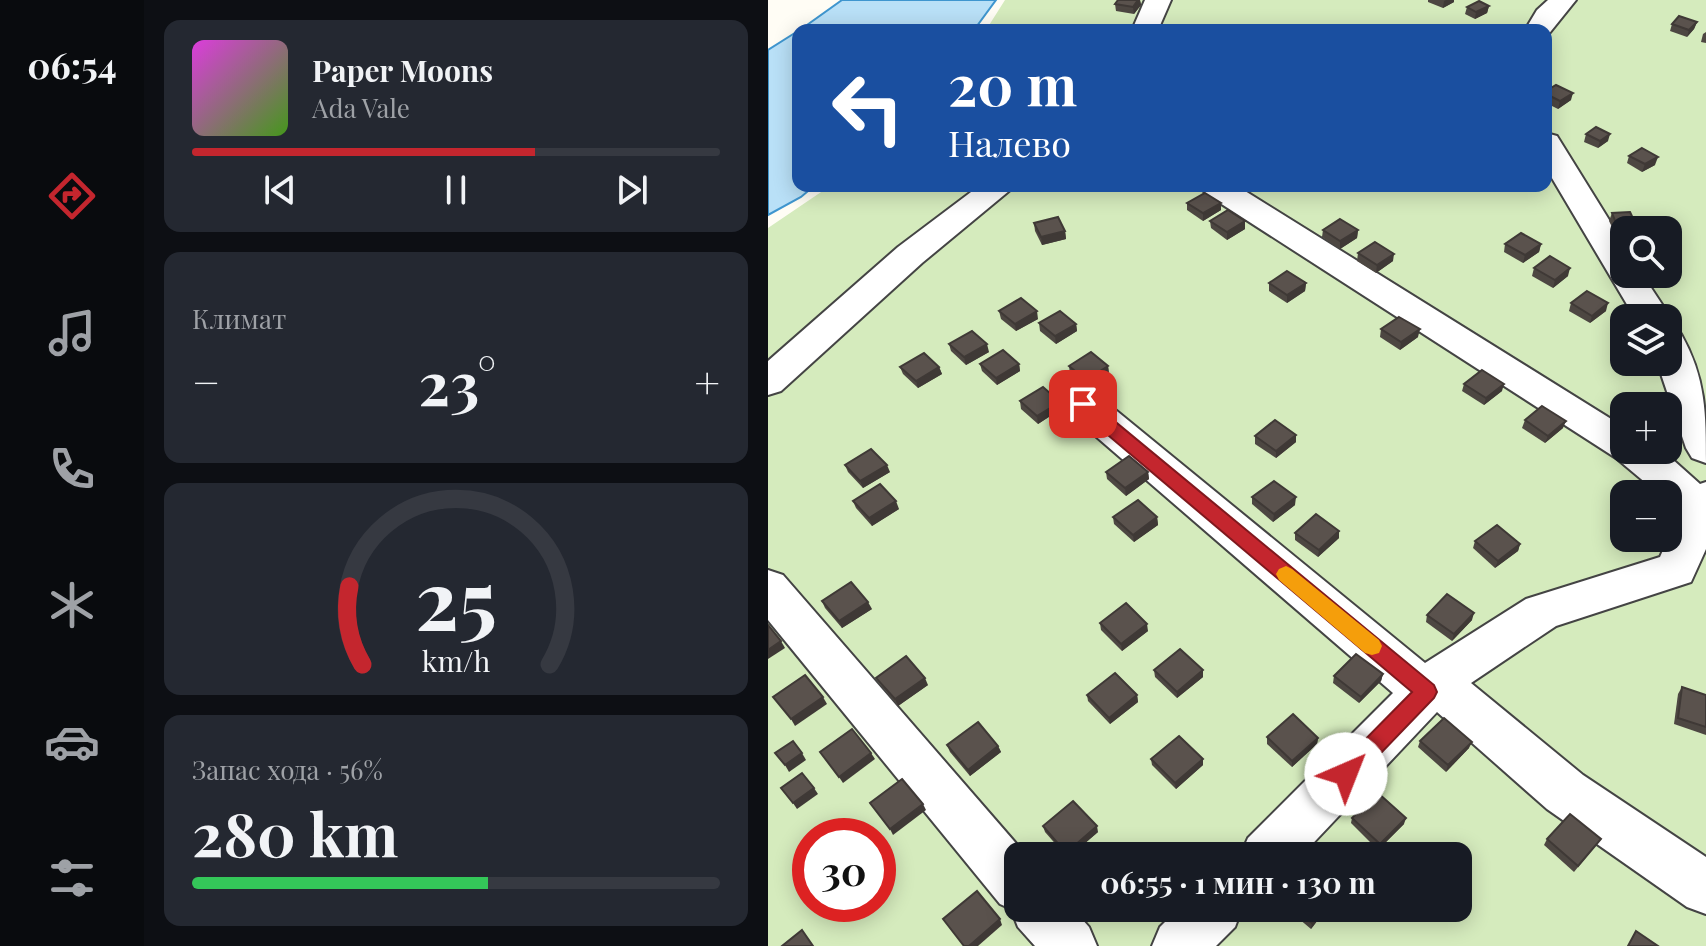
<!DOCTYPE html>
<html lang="ru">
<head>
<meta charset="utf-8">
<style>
	:root { --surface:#171b24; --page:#242831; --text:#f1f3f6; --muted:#9ea1a6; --line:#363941; --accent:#c4262e }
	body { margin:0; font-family:"Playfair Display",serif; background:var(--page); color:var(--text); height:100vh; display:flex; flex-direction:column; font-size:30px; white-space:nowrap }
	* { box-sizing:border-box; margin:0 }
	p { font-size:26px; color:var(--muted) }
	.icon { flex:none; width:44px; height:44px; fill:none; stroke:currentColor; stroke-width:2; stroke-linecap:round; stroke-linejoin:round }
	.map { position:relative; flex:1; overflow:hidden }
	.drawer { display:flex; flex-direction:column; gap:20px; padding:20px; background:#0d0f14; width:624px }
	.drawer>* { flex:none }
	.banner { position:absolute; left:24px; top:24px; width:760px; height:168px; border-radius:16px; box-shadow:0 4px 20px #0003; background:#1a4fa0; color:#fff; overflow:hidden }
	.controls { position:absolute; left:842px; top:216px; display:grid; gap:16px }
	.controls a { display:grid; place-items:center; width:72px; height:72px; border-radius:16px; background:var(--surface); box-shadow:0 4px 20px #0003; font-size:40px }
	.speed { position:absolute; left:24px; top:818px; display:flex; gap:16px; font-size:40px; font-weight:700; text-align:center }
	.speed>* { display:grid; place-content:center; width:104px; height:104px; border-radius:50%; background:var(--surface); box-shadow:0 4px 20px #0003; line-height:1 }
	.speed .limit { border:12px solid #d22; background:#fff; color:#111 }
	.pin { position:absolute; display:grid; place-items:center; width:68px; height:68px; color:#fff; margin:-34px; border-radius:16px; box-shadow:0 4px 12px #0006 }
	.me { position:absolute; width:88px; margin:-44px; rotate:44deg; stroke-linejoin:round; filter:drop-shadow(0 0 6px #0008) }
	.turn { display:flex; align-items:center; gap:28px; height:168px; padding:0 24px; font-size:36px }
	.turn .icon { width:104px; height:104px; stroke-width:2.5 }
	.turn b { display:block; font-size:56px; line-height:68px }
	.big { font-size:60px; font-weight:700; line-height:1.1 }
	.drawer .card { flex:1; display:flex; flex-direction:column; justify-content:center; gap:12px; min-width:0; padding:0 28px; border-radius:16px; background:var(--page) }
	.drawer .dial { align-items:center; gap:0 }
	.dial svg { height:208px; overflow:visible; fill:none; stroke:var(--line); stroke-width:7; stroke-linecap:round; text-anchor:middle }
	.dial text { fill:var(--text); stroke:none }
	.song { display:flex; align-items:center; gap:24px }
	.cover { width:96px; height:96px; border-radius:12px; background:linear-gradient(135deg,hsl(300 70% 55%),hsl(100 70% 35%)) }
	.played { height:8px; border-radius:4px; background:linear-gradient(90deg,var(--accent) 65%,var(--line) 65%) }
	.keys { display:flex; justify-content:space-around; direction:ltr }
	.heat { display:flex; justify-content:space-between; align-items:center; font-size:44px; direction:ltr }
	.charge { height:12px; border-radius:6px; background:linear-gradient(90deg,#34c759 56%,var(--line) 0) }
	.trip { position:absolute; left:236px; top:842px; width:468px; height:80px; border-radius:16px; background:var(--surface); box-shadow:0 4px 20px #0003; font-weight:700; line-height:80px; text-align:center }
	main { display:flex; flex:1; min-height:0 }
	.tabs { display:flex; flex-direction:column; width:144px; justify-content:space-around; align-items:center; background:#090b0e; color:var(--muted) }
	.tabs .icon { width:56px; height:56px }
	.tabs .on { color:var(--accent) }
	.tabs b { font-size:36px; color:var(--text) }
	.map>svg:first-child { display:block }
	.green { fill:#d5ebbd; fill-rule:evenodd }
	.water { fill:#b9e0f7; stroke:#3f96cf; stroke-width:2 }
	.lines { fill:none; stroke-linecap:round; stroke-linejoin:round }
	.minor-casing { stroke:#444; stroke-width:4 }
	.minor { fill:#fff; fill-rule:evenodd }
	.wall { fill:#4d4742 }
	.shaded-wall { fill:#3f3936 }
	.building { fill:#5a524d; stroke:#3f3936; stroke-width:2 }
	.route { fill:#c4262e; stroke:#7f191e; stroke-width:2 }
	.slow { fill:#f59e0b }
</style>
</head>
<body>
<main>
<nav class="tabs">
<b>06:54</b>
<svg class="icon on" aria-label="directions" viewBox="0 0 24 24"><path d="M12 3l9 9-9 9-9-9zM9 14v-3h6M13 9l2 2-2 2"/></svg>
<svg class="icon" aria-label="music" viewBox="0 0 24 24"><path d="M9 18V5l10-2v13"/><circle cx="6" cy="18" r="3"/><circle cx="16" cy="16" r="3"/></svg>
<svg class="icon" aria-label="phone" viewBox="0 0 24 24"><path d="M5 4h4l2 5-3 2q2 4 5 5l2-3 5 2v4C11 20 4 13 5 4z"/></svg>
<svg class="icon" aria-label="climate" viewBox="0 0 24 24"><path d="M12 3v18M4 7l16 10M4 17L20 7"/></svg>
<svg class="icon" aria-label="car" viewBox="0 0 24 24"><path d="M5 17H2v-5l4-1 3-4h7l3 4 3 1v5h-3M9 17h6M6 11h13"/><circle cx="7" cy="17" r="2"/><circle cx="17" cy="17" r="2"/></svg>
<svg class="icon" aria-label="filters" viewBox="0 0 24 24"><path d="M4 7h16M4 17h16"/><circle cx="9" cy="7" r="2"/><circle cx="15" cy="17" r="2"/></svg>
</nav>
<section class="drawer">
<div class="card">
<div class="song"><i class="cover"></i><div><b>Paper Moons</b><p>Ada Vale</p></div></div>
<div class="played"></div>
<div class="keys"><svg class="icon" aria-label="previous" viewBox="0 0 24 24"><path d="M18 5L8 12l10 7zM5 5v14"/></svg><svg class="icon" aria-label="pause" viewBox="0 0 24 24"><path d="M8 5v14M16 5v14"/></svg><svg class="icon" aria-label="next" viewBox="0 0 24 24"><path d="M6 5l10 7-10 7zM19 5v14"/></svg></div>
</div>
<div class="card"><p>Климат</p>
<div class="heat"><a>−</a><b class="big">23°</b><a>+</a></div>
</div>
<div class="card dial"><svg viewBox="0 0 100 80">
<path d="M14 69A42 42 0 1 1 86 69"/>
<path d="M14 69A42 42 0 0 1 9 39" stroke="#c4262e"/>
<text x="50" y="56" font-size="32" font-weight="700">25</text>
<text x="50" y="72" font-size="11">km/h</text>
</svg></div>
<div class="card"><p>Запас хода · 56%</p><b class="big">280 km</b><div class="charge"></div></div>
</section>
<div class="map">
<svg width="938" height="946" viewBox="0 0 938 946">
	<rect width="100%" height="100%" fill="#fffdf5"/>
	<path class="green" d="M237,0H938V946H0V228L62,186H778V30H218ZM856,230H900V274H856ZM856,318H900V362H856ZM856,406H900V450H856ZM856,494H900V538H856ZM42,836H110V904H42ZM250,856H690V908H250Z"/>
	<g class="water">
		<polygon points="74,0 228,0 206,30 32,30"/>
		<polygon points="30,31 30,186 46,186 33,197 0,215 0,50"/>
	</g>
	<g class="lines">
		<defs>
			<g id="minor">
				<polygon points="377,0 403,0 390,30 364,30"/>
				<polygon points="780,0 808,0 779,36 778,30 757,30 769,10"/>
				<polygon points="778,133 789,136 856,244 856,274 874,274 903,318 900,322 900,318 867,318 778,168"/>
				<polygon points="211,186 247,186 154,263 13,391 0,395 0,361 130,247"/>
				<polygon points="469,186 856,427 856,450 894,450 932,484 938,482 938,549 923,582 788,626 703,683 815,775 938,857 938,914 919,907 779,809 669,712 533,856 472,856 480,838 625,693 302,414 296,404 302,394 315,390 328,394 657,663 758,599 892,557 911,514 900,503 900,494 891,494 848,458 438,194 433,187"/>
				<path d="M900,331L913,334C938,378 938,414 938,463L924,458L918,448L889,362H900Z"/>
				<polygon points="0,570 15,575 259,856 250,856 250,908 304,908 321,927 329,946 267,946 250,927 243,909 232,904 0,620"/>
				<polygon points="411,908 474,908 467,927 448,946 384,946 392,927"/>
			</g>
		</defs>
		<use href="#minor" class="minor-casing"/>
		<use href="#minor" class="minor"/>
	</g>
	<g class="wall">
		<polygon points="350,0 372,0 373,5 366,14 348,11 347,4"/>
		<polygon points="660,0 686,0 686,2 675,8 660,2"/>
		<polygon points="721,6 719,13 707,19 697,14 699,7"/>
		<polygon points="929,22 926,29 919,37 902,31 904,24"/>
		<polygon points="938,32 938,43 933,42 935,34"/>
		<polygon points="778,91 803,100 790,109 778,103"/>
		<polygon points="818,134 840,141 830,148 816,142"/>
		<polygon points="861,156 887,165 874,172 859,163"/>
		<polygon points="419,203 453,203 453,210 435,221 419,210"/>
		<polygon points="844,213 869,227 868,230 856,230 856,235 848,235 841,221"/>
		<polygon points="442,221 477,229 459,240 443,228"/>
		<polygon points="266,223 297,231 298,239 274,245 267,231"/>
		<polygon points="555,230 590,230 589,238 572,249 554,237"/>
		<polygon points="737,244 773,244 771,252 755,263 736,252"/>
		<polygon points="590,253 625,261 608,273 589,261"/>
		<polygon points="766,268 800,276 785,288 764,276"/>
		<polygon points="501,283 538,283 537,291 519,303 501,291"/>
		<polygon points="803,303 838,311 822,323 801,311"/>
		<polygon points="231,311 270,319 248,331 233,319"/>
		<polygon points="271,323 308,324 309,331 288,344 272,331"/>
		<polygon points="613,329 650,337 632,350 612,337"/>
		<polygon points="181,344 221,352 198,365 183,351"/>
		<polygon points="212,364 251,364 252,371 229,385 214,371"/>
		<polygon points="301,366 340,366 341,374 319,388 302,374"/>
		<polygon points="132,367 171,367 174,374 150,388 135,374"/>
		<polygon points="696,384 734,391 716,405 694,391"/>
		<polygon points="252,401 292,402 293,409 270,424 253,409"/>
		<polygon points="757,420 795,428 777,443 754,428"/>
		<polygon points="528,435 528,442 508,458 487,444 487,436"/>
		<polygon points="77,465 122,472 95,488 80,472"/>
		<polygon points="338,472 380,472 381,479 358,496 339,479"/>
		<polygon points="484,497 527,505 505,522 484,504"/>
		<polygon points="85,501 131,509 104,526 88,508"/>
		<polygon points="345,517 389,517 390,525 366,542 346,524"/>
		<polygon points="527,533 571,538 550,557 527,540"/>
		<polygon points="707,541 752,544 750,551 727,568 705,548"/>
		<polygon points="54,601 104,609 74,628 57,608"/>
		<polygon points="659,615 704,620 684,641 658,622"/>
		<polygon points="332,623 380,631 354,651 333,630"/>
		<polygon points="386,670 435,670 435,677 409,698 387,677"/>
		<polygon points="615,674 613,681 591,703 565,683 566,676"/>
		<polygon points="108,678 160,685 130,706 112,684"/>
		<polygon points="914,687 938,695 938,735 906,724 910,694"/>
		<polygon points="319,695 369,695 370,702 342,724 320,701"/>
		<polygon points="499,737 550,738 549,744 524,767 499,744"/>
		<polygon points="652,741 701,748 678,772 650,747"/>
		<polygon points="179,745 230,746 233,752 202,776 182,752"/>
		<polygon points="383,759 435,765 408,789 384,765"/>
		<polygon points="584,818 636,824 610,850 583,823"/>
		<polygon points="275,826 330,832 302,856 298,856 277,832"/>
		<polygon points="779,839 833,839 806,872 776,845"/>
		<polygon points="518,908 559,908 543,929"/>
	</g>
	<g class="shaded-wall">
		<polygon points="370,0 372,0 373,5 366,14 365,7"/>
		<polygon points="678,0 686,0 686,2 675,8 676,1"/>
		<polygon points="721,6 719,13 707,19 708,12"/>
		<polygon points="929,22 926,29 919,37 921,30"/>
		<polygon points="805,93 803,100 790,109 792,101"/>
		<polygon points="842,134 840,141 830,148 832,141"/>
		<polygon points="890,157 887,165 874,172 877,164"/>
		<polygon points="453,203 453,210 435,221 435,213"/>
		<polygon points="477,221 477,229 459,240 459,232"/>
		<polygon points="590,230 589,238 572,249 572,241"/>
		<polygon points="297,231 298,239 274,245 273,237"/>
		<polygon points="773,244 771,252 755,263 757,255"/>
		<polygon points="626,254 625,261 608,273 609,265"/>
		<polygon points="802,268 800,276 785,288 787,280"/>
		<polygon points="538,283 537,291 519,303 519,295"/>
		<polygon points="840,303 838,311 822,323 824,316"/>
		<polygon points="269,311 270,319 248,331 247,324"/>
		<polygon points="308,324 309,331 288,344 287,336"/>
		<polygon points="652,329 650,337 632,350 633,342"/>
		<polygon points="219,344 221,352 198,365 196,357"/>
		<polygon points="251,364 252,371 229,385 228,378"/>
		<polygon points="340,366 341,374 319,388 318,380"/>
		<polygon points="171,367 174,374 150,388 148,381"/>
		<polygon points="736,384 734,391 716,405 718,398"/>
		<polygon points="292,402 293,409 270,424 269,416"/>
		<polygon points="798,421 795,428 777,443 780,436"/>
		<polygon points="528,435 528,442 508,458 508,451"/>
		<polygon points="119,465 122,472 95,488 92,481"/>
		<polygon points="380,472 381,479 358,496 357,488"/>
		<polygon points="528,497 527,505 505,522 506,514"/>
		<polygon points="128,501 131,509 104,526 101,518"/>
		<polygon points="389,517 390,525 366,542 365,535"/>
		<polygon points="571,531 571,538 550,557 551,550"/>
		<polygon points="752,544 750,551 727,568 730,561"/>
		<polygon points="100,602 104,609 74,628 71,621"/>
		<polygon points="706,613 704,620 684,641 686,634"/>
		<polygon points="379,624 380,631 354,651 353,644"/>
		<polygon points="13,641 17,648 0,659 0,650"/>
		<polygon points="435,670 435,677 409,698 409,692"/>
		<polygon points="615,674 613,681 591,703 593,697"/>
		<polygon points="157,678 160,685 130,706 127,699"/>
		<polygon points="369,695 370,702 342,724 341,718"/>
		<polygon points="55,697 59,704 27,726 23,719"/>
		<polygon points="550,738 549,744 524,767 524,761"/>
		<polygon points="704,742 701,748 678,772 680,765"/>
		<polygon points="230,746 233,752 202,776 200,770"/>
		<polygon points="34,753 38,760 21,772 17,765"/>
		<polygon points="103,753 107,759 75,783 71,777"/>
		<polygon points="435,759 435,765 408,789 407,783"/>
		<polygon points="46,788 50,794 29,809 25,803"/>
		<polygon points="155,804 158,810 125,835 122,829"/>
		<polygon points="638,818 636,824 610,850 612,844"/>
		<polygon points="329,826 330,832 302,856 299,856 298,853"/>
		<polygon points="556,908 559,908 543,929 544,923"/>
		<polygon points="232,919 234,925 210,946 201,946"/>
	</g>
	<g class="building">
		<polygon points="350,0 370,0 365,7 347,4"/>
		<polygon points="711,1 721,6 708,12 699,7"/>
		<polygon points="911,16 929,22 921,30 904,24"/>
		<polygon points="788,85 805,93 792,101 778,94 778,91"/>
		<polygon points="828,127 842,134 832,141 818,134"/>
		<polygon points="874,148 890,157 877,164 861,156"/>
		<polygon points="437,193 453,203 435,213 419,203"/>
		<polygon points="460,210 477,221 459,232 442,221"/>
		<polygon points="862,212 869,227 850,228 844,213"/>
		<polygon points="290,217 297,231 273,237 266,223"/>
		<polygon points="572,219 590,230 572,241 555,230"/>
		<polygon points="753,233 773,244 757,255 737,244"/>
		<polygon points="607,242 626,254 609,265 590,253"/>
		<polygon points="782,256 802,268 787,280 766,268"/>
		<polygon points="519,271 538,283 519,295 501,283"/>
		<polygon points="819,291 840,303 824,316 803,303"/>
		<polygon points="253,298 269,311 247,324 231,311"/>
		<polygon points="292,311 308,324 287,336 271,323"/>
		<polygon points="631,317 652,329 633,342 613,329"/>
		<polygon points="204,331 219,344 196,357 181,344"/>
		<polygon points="235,350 251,364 228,378 212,364"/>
		<polygon points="323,352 340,366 318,380 301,366"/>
		<polygon points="156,353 171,367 148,381 132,367"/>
		<polygon points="714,370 736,384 718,398 696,384"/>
		<polygon points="275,387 292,402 269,416 252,401"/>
		<polygon points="774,406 798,421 780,436 757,420"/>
		<polygon points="507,420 528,435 508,451 487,436"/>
		<polygon points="103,449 119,465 92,481 77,465"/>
		<polygon points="361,456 380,472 357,488 338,472"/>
		<polygon points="506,481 528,497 506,514 484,497"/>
		<polygon points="112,484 128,501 101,518 85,501"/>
		<polygon points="370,500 389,517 365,535 345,517"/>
		<polygon points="548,514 571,531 551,550 527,533"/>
		<polygon points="729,525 752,544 730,561 707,541"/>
		<polygon points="83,582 100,602 71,621 54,601"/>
		<polygon points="679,594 706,613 686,634 659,615"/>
		<polygon points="358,603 379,624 353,644 332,623"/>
		<polygon points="0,625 13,641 0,650"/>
		<polygon points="412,649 435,670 409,692 386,670"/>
		<polygon points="588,654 615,674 593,697 566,676"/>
		<polygon points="138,656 157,678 127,699 108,678"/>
		<polygon points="347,673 369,695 341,718 319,695"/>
		<polygon points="37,675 55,697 23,719 5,697"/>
		<polygon points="914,687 938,695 938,727 910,718"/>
		<polygon points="525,714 550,738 524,761 499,737"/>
		<polygon points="676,718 704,742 680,765 652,741"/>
		<polygon points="210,722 230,746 200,770 179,745"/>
		<polygon points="84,729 103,753 71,777 52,752"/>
		<polygon points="411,736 435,759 407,783 383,759"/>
		<polygon points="25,741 34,753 17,765 7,753"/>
		<polygon points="34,773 46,788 25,803 13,788"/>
		<polygon points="134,779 155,804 122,829 102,803"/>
		<polygon points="610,793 638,818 612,844 584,818"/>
		<polygon points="305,801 329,826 298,853 275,826"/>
		<polygon points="802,814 833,839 810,866 779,839"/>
		<polygon points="209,891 232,919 201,946 196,946 175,919"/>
		<polygon points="525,908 556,908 544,923"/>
		<polygon points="34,930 45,946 14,946"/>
		<polygon points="868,931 890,946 860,946"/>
	</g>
	<polygon class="route" points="315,398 321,400 666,685 669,692 666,698 586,781 578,784 571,781 567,774 571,766 644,692 309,409 307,404"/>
	<polygon class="slow" points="518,566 524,569 611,640 614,646 611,653 604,655 597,653 511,580 508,574 511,569"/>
</svg>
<div class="controls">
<a><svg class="icon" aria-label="search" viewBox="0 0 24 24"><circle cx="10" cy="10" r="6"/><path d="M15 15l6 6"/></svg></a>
<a><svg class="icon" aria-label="layers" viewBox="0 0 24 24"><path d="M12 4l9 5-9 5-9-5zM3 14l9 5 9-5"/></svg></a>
<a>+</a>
<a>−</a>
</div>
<div class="speed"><div class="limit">30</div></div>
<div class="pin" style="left:315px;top:404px;background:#d93025"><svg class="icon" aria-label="arrive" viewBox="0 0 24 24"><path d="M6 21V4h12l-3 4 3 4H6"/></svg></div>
<svg class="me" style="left:578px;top:774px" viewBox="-20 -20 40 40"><circle r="19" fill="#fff"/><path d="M0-13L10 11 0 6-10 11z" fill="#c4262e"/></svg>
<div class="trip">06:55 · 1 мин · 130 m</div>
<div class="banner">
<div class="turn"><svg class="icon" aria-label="left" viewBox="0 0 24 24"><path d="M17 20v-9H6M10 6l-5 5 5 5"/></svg><div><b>20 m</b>Налево</div></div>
</div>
</div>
</main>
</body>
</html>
